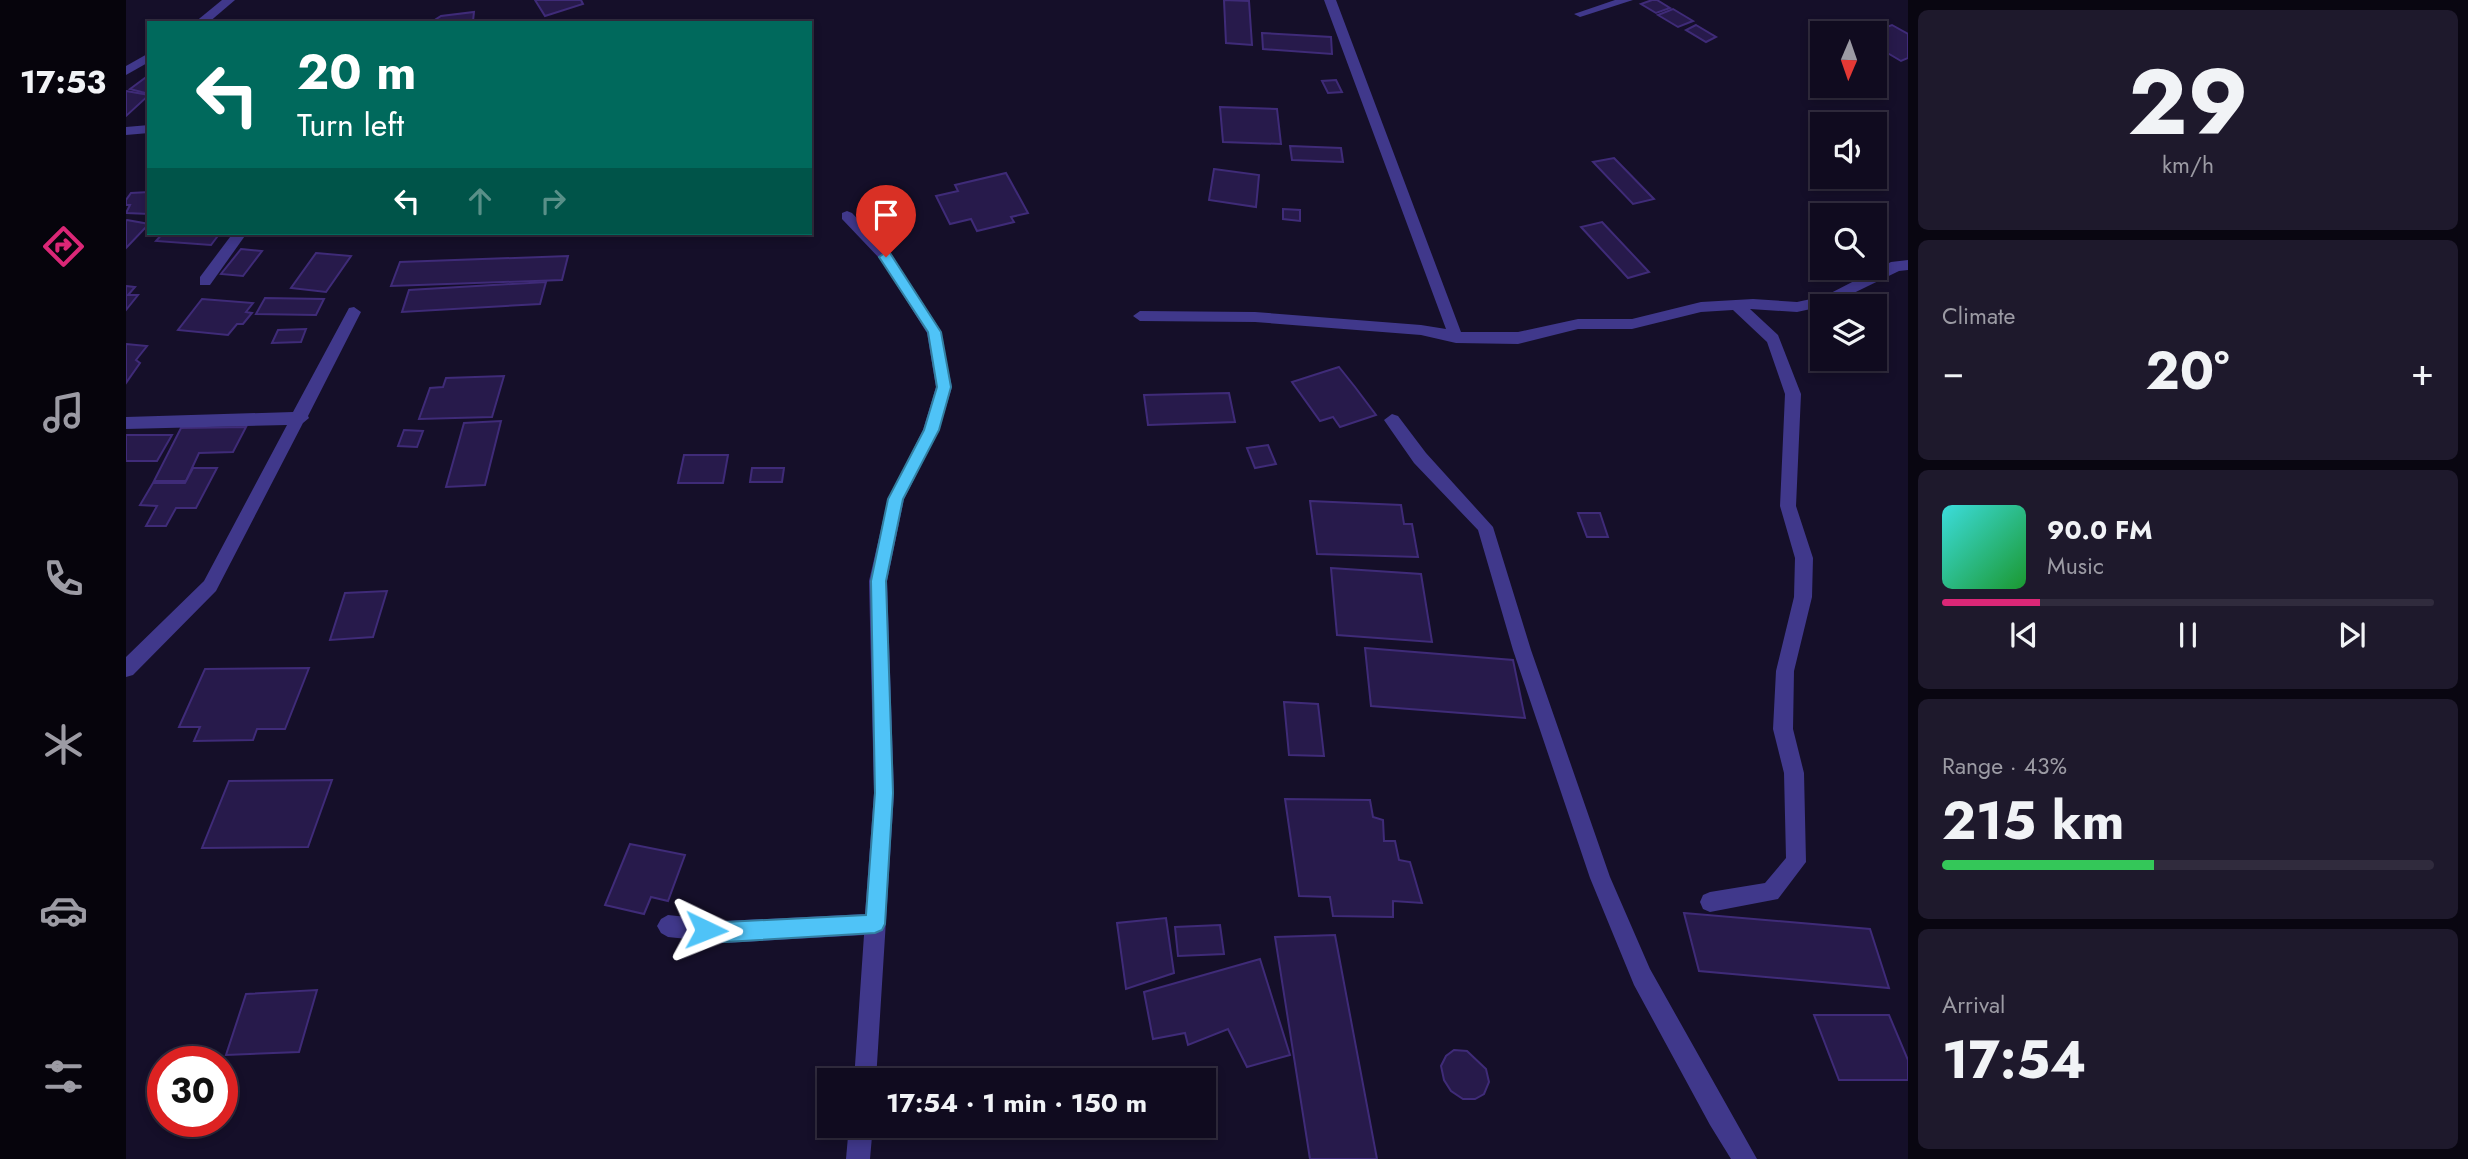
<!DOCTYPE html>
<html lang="en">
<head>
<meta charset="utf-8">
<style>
	:root { --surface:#100b1f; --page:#1e192c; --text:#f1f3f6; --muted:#9c9ba4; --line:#302b3d; --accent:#db2777 }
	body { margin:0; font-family:Jost,sans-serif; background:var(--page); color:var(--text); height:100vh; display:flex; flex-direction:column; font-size:26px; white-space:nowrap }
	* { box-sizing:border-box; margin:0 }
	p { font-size:23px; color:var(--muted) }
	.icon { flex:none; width:38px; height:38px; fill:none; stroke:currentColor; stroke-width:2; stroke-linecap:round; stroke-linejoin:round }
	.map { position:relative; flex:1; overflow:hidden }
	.drawer { display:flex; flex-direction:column; gap:10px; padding:10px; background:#090611; width:560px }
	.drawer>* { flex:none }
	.banner { position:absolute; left:21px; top:21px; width:665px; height:214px; border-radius:0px; box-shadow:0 4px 10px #0003,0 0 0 2px var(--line); background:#00695c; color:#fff; overflow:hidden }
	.needle { width:46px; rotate:182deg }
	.buttons { position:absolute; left:1684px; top:21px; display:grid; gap:14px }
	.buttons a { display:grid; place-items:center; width:77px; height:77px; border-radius:0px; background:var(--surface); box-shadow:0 4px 10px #0003,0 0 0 2px var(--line); font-size:35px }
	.speed { position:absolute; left:21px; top:1046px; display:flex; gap:14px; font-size:35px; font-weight:700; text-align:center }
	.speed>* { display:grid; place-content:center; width:91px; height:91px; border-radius:50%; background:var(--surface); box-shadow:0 4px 10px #0003,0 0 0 2px var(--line); line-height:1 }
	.speed .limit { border:10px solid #d22; background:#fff; color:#111 }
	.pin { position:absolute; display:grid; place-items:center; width:60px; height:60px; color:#fff; margin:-72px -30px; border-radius:50% 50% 50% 0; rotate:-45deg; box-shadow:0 0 7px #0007 }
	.pin .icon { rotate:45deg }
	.me { position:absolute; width:77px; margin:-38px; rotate:92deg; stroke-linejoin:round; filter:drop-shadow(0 0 5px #0008) }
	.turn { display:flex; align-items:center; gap:24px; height:147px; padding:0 35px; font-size:32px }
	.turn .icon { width:91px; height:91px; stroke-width:2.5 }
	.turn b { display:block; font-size:49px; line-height:60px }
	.lanes { display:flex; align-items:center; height:66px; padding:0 35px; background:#0003; justify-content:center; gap:35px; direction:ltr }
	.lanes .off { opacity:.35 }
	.big { font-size:52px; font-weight:700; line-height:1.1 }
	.drawer .tile { flex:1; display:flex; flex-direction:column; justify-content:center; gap:10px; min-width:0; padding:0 24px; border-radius:10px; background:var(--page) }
	.drawer .dial { align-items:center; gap:0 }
	.dial b { font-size:91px; line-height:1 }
	.song { display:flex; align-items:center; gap:21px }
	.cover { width:84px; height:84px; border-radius:10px; background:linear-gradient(135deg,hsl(180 70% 55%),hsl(130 70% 35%)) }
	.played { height:7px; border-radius:4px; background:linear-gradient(90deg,var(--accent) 20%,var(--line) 20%) }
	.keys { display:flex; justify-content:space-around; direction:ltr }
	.heat { display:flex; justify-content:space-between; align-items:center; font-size:38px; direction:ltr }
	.charge { height:10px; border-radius:5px; background:linear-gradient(90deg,#34c759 43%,var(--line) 0) }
	.trip { position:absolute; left:691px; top:1068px; width:399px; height:70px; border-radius:0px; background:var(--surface); box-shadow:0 4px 10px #0003,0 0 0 2px var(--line); font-weight:700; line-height:70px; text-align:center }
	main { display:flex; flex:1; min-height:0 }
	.dock { display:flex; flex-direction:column; width:126px; justify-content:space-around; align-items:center; background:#06040c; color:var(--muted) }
	.dock .icon { width:49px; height:49px }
	.dock .selected { color:var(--accent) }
	.dock b { font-size:32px; color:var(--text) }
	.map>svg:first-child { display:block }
	.building { fill:#271a4b; stroke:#3f2b78; stroke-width:2 }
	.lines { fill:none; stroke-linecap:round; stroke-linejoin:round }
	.street { fill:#40388b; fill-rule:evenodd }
	.route { fill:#4fc3f7; stroke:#337fa1; stroke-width:2 }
</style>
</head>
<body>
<main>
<nav class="dock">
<b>17:53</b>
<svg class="icon selected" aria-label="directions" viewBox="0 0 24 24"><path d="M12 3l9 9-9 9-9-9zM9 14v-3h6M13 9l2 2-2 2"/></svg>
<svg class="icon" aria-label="music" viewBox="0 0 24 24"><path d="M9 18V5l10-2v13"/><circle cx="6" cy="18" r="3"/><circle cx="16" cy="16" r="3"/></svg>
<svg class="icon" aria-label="phone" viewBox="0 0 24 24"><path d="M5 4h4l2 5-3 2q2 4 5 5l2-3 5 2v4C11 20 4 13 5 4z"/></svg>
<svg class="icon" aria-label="climate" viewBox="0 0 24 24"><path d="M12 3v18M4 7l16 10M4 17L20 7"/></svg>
<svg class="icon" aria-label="car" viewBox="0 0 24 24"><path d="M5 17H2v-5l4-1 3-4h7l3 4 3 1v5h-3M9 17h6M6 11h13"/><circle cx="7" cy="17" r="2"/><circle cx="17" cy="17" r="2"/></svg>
<svg class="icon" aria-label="filters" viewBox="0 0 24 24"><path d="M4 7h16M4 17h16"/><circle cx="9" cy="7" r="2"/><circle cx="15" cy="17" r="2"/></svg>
</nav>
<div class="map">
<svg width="1782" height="1159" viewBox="0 0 1782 1159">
	<rect width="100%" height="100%" fill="#150f29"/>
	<g class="building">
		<polygon points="409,0 455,0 457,4 419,16"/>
		<polygon points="1098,0 1123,1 1126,45 1100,43"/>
		<polygon points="1526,0 1531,0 1544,8 1530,13 1515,4"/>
		<polygon points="1547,9 1567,21 1552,27 1532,15"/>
		<polygon points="348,12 347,21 304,23 315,16"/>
		<polygon points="1570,25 1590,37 1580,42 1560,30"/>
		<polygon points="1766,25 1782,34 1782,58 1775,61 1748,45 1748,33 1745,33"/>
		<polygon points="1136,33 1205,37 1206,54 1137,49"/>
		<polygon points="23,75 23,94 4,89"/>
		<polygon points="1210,80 1216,92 1202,93 1196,81"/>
		<polygon points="0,91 23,95 0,116"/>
		<polygon points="1094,107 1151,109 1155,144 1097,142"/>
		<polygon points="1164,146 1215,148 1217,162 1166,160"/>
		<polygon points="1488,158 1528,199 1507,204 1467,162"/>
		<polygon points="1088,169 1133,175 1130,207 1083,200"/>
		<polygon points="880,173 902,213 885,217 888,222 851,231 845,219 824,224 810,196 832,191 829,185"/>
		<polygon points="23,192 23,214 0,213 4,205 0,205 0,200 5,193"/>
		<polygon points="1157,209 1174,210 1174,221 1157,219"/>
		<polygon points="1,220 23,224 0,248 0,221"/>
		<polygon points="1476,222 1523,272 1502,278 1455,227"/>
		<polygon points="37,233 94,233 85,245 30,241"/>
		<polygon points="115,249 136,251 117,276 95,274"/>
		<polygon points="190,253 225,256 200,292 165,288"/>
		<polygon points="442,256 436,280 265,286 274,262"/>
		<polygon points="420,282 414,304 276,312 283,290"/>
		<polygon points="0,286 9,287 2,295 12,295 0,310"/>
		<polygon points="139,298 198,299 190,315 130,314"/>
		<polygon points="76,299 127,303 120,312 126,313 117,324 111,324 102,335 52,330"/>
		<polygon points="180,329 175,342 146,343 152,330"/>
		<polygon points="0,344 21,346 10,360 14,363 0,383"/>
		<polygon points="1213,367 1229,387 1250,415 1214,427 1207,417 1194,421 1166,382"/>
		<polygon points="378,376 366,417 293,419 304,388 317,387 320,378"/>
		<polygon points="1103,393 1109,422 1022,425 1018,395"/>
		<polygon points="375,421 359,485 320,487 338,423"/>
		<polygon points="120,427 107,452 73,453 60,481 28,481 55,428"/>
		<polygon points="278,430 297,431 291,447 272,446"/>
		<polygon points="0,435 46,435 31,461 0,461"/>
		<polygon points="1142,445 1150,464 1129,468 1121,448"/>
		<polygon points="558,455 602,455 597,483 552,483"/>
		<polygon points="67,468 91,468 70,508 50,508 40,526 20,526 31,506 14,505 27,483 59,483"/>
		<polygon points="626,468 658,468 656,482 624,482"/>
		<polygon points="1184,501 1275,505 1278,524 1286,524 1292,557 1191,554"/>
		<polygon points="1452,513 1474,513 1482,537 1461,537"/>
		<polygon points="1205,568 1295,574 1306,642 1211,635"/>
		<polygon points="261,591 247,637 204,640 219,593"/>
		<polygon points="1239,648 1387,660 1399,718 1245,706"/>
		<polygon points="183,668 159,729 131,729 127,740 68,741 74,727 53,727 79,669"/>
		<polygon points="1158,702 1192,704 1198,756 1163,755"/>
		<polygon points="206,780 182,847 76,848 103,781"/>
		<polygon points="1159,799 1244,800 1247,817 1257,820 1258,841 1269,841 1273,860 1284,862 1296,903 1267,901 1267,917 1207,916 1204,897 1173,896"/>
		<polygon points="504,844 559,855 542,901 525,897 518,914 479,905"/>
		<polygon points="1558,913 1744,929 1763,988 1573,971"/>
		<polygon points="1040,918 1048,973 1000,989 991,923"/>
		<polygon points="1094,925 1098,954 1052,956 1049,927"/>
		<polygon points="1209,935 1251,1159 1184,1159 1149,937"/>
		<polygon points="1134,959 1164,1055 1121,1067 1102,1029 1062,1045 1059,1033 1027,1039 1018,992"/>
		<polygon points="191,990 173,1052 100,1055 120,994"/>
		<polygon points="1688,1015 1763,1015 1782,1060 1782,1080 1713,1080"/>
		<polygon points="1328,1050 1341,1051 1360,1069 1363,1082 1358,1094 1349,1099 1337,1099 1325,1091 1318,1080 1315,1066 1320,1056"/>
	</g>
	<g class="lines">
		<g class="street">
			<polygon points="96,0 109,0 82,23 68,23"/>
			<polygon points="1198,0 1210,0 1335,332 1392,332 1452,319 1506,319 1575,302 1627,299 1671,302 1699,296 1765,262 1782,260 1782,270 1773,271 1703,305 1671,312 1624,309 1652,335 1675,394 1670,506 1687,558 1686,597 1668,671 1667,729 1678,773 1680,862 1652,899 1584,912 1577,909 1574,902 1577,895 1584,892 1639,883 1660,858 1658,773 1647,729 1650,671 1668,597 1669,558 1654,506 1659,394 1641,342 1607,310 1575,312 1506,329 1452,329 1392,344 1330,343 1295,335 1129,322 1014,321 1007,316 1014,311 1129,312 1295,325 1320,329"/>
			<polygon points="1489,0 1507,0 1454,17 1448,14"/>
			<polygon points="23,53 23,62 0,75 0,66"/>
			<polygon points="23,125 23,133 0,135 0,127"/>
			<polygon points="721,211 726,213 765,254 813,328 826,387 813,430 778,499 761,581 768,793 750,1080 728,1080 738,935 599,943 542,937 535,933 531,926 535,919 542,915 599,921 739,914 748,793 743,581 762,499 797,430 810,387 801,333 755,260 716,219 716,213"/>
			<polygon points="107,233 121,233 84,285 74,285 74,277"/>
			<polygon points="228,307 235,312 182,416 183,418 177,423 90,591 7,675 0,677 0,657 78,581 161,425 0,429 0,417 167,412 223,308"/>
			<polygon points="1266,414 1272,416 1300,453 1367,527 1405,650 1484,877 1524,969 1631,1159 1605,1159 1584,1125 1508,985 1464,878 1387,650 1352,530 1288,463 1258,420"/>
			<polygon points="723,1125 747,1125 744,1159 720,1159"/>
		</g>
	</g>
	<polygon class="route" points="760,252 764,253 815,332 825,387 813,430 777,499 760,581 767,793 759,924 756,930 749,933 599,942 573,937 570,930 573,923 580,920 599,922 740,915 749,793 745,581 762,499 798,430 811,387 802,332 753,257"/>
</svg>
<div class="buttons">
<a><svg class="needle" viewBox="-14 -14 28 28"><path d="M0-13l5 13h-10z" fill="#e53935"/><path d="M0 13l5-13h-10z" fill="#9c9ba4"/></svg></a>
<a><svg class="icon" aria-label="sound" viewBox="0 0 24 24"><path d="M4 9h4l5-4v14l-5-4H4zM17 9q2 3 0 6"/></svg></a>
<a><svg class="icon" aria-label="search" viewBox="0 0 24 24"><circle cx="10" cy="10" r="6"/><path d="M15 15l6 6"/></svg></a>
<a><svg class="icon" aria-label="layers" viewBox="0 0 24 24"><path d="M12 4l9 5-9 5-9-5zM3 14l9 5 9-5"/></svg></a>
</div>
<div class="speed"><div class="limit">30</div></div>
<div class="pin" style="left:760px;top:257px;background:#d93025"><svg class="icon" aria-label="arrive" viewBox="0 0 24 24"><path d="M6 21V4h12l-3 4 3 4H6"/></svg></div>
<svg class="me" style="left:580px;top:930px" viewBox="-20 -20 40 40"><path d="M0-17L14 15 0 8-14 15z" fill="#4fc3f7" stroke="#fff" stroke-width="4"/></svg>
<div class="trip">17:54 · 1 min · 150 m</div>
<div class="banner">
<div class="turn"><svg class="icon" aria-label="left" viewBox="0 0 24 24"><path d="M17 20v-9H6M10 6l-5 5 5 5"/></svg><div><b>20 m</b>Turn left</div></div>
<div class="lanes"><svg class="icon" aria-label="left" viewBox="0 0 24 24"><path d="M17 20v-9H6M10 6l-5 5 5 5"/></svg><svg class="icon off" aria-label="ahead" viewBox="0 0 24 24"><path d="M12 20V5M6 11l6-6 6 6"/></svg><svg class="icon off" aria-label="right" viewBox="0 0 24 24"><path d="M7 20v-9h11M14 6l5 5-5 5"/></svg></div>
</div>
</div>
<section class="drawer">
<div class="tile dial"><b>29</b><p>km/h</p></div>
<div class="tile"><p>Climate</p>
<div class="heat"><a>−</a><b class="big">20°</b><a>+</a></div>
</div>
<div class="tile">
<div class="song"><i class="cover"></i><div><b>90.0 FM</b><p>Music</p></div></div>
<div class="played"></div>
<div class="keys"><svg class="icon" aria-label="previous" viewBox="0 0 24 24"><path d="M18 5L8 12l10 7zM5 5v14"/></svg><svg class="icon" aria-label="pause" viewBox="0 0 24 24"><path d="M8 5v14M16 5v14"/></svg><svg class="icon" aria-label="next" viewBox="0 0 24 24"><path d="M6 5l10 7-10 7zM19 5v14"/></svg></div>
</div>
<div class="tile"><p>Range · 43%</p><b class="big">215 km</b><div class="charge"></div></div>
<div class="tile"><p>Arrival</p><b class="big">17:54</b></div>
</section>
</main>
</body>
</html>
